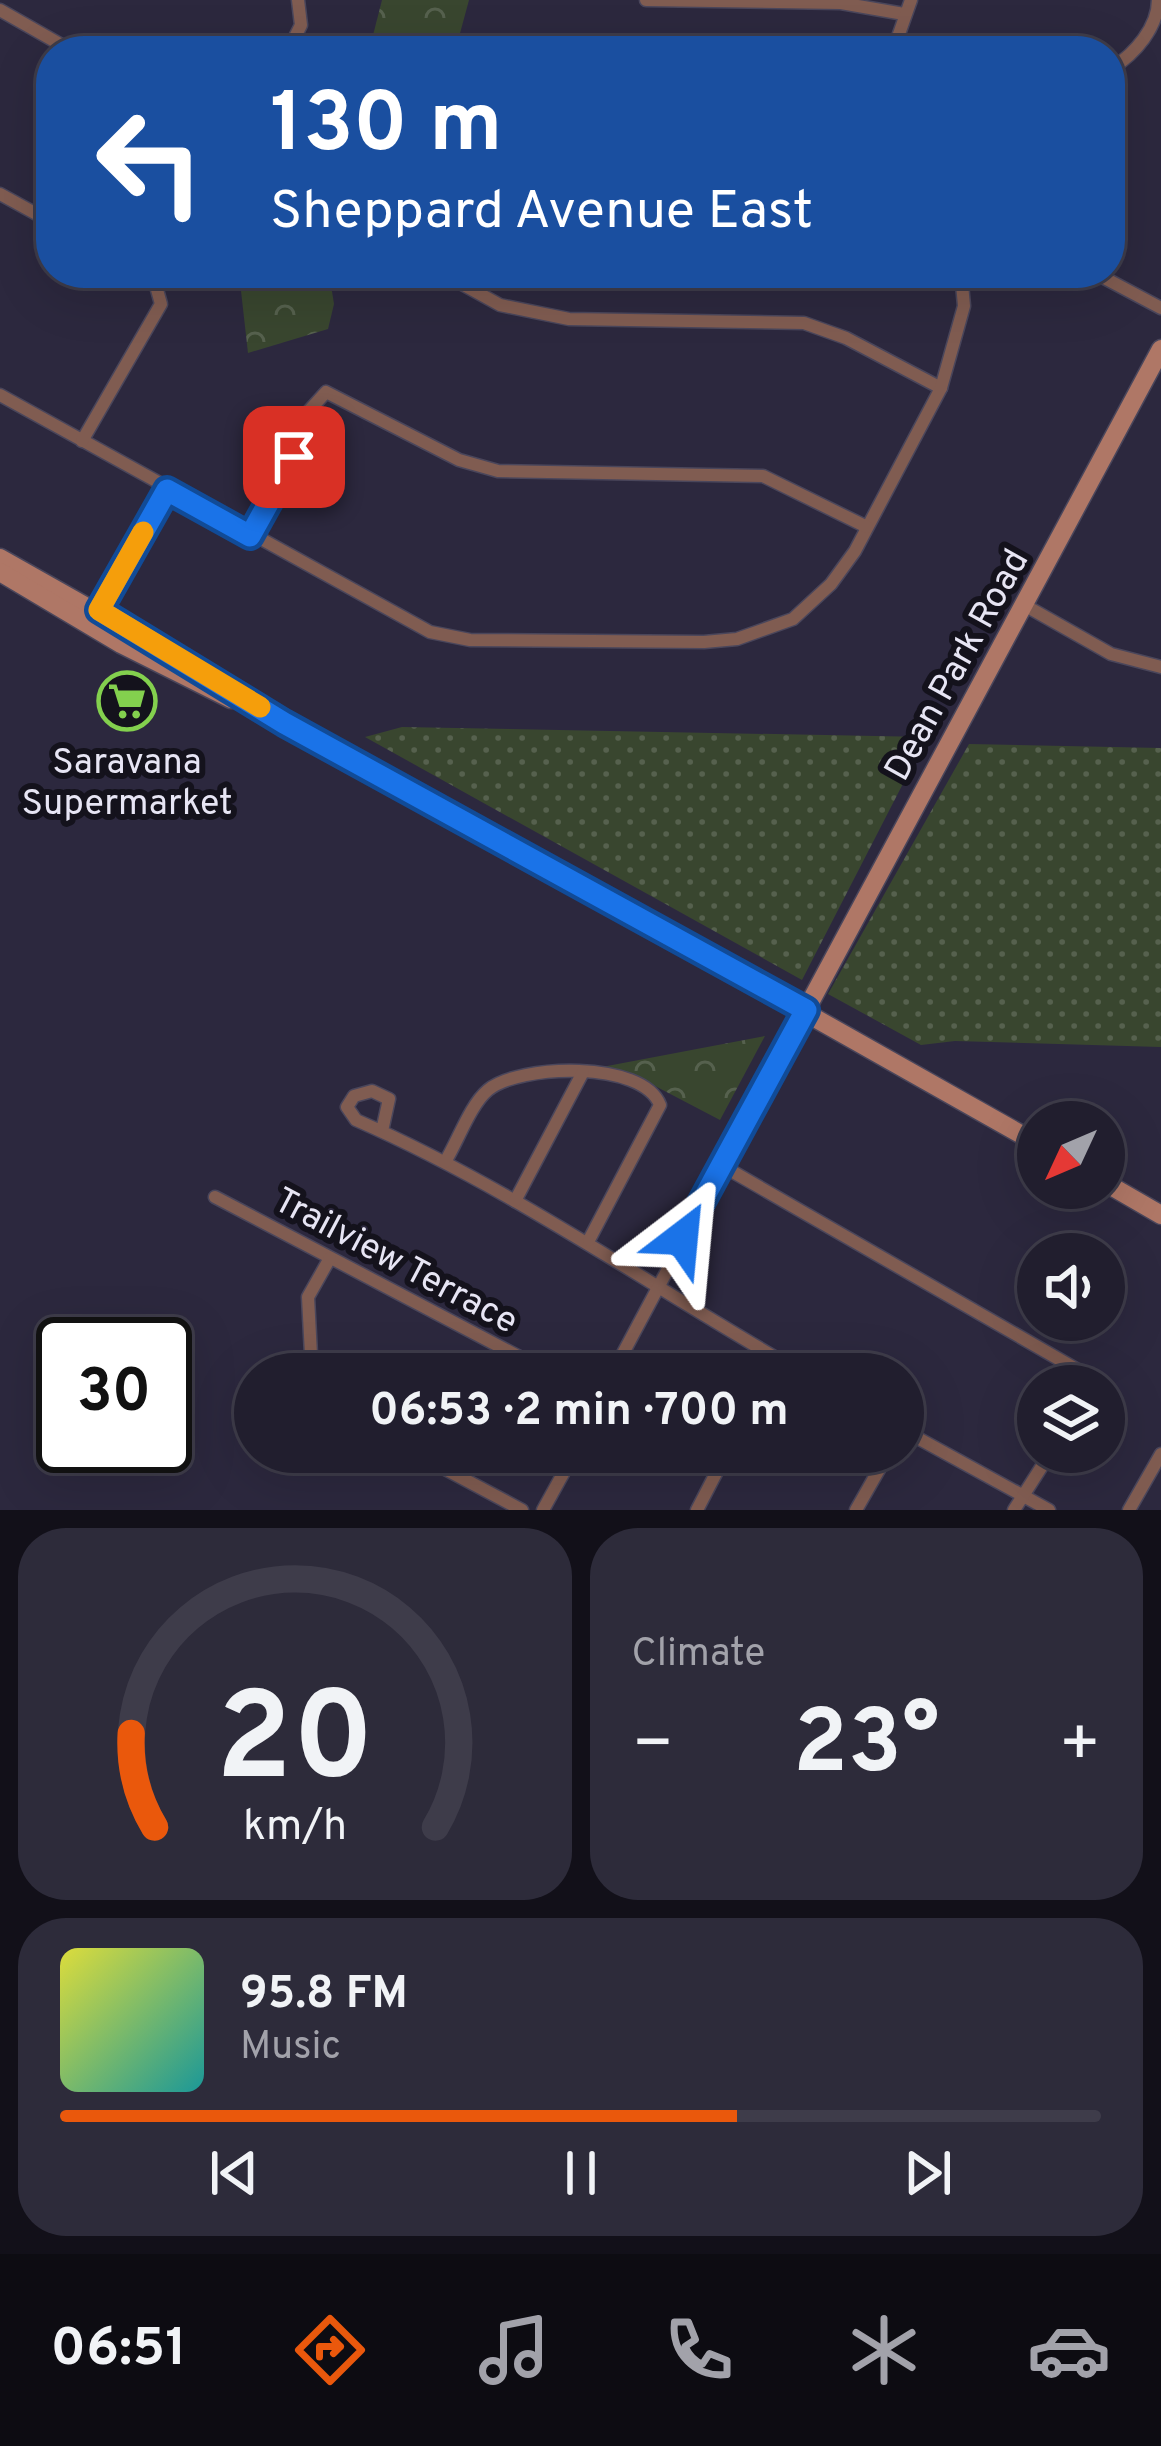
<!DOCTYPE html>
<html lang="en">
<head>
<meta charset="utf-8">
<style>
	:root { --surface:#211e2e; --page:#2d2b3a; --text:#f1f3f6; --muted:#a2a2aa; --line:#3e3c4a; --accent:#ea580c }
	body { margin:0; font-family:Overpass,sans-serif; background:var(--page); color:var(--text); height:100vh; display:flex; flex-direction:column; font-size:45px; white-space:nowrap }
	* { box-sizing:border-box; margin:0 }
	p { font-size:39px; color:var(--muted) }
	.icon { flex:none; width:66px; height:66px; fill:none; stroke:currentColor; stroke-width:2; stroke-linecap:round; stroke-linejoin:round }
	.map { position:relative; height:1510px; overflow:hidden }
	.sheet { display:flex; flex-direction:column; gap:18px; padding:18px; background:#121019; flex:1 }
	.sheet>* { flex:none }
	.top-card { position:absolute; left:36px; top:36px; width:1089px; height:252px; border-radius:48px; box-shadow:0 12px 48px #0002,0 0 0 3px var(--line); background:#1a4fa0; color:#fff; overflow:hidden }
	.needle { width:78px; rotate:226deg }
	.fabs { position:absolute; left:1017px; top:1101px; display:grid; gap:24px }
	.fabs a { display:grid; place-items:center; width:108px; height:108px; border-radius:50%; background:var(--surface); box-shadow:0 12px 48px #0002,0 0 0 3px var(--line); font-size:60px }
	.speed { position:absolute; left:36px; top:1317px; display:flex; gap:24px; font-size:60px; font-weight:700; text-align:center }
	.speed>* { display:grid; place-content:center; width:156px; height:156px; border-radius:50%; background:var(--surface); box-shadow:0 12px 48px #0002,0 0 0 3px var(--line); line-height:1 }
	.speed .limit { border:6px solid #111; border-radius:18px; background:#fff; color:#111 }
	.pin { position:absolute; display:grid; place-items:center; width:102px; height:102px; color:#fff; margin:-51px; border-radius:24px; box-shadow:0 6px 18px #0006 }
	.me { position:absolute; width:132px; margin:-66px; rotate:29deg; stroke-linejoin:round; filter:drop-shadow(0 0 9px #0008) }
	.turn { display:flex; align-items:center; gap:42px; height:252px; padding:0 36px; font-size:54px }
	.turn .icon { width:156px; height:156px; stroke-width:2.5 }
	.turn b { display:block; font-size:84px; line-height:102px }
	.big { font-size:90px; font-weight:700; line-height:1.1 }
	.sheet .widget { flex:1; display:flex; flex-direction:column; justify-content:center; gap:18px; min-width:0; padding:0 42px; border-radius:48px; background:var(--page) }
	.sheet .dial { align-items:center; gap:0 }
	.dial svg { height:312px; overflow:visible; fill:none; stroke:var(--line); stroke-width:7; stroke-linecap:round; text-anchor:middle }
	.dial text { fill:var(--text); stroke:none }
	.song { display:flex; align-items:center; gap:36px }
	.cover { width:144px; height:144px; border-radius:18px; background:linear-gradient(135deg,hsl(60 70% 55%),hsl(180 70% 35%)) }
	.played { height:12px; border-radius:6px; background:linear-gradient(90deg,var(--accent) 65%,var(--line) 65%) }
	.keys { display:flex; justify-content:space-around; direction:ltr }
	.heat { display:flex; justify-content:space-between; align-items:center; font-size:66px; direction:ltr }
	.sheet .tiles { flex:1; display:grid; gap:18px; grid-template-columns:1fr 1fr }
	.widget:last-child { grid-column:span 2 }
	.trip { position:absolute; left:234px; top:1353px; width:690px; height:120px; border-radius:60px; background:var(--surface); box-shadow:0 12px 48px #0002,0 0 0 3px var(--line); font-weight:700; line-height:120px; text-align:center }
	.dock { display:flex; height:192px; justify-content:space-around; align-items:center; background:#0d0c12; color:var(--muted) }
	.dock .icon { width:84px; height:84px }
	.dock .selected { color:var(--accent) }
	.dock b { font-size:54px; color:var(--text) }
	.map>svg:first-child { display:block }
	.grass { fill:url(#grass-dots) }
	.forest { fill:url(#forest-crowns) }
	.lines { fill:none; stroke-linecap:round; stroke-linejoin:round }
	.street-casing { stroke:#4a465b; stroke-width:15 }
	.secondary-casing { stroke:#4a465b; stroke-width:21 }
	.street { stroke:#805c51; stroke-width:12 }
	.secondary { stroke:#af7766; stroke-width:18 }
	.route-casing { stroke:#114b97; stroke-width:30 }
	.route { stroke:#1a73e8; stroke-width:21 }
	.slow { stroke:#f59e0b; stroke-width:21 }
	.labels { text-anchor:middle; stroke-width:12; stroke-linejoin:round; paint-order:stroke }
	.street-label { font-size:36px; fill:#e7e5f4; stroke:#14121c }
	.poi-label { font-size:36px; fill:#e7e5f4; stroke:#14121c }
</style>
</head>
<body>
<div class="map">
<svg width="1161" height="1510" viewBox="0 0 1161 1510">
	<defs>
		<pattern id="grass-dots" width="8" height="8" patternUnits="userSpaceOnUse" patternTransform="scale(3)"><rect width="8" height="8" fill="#39462f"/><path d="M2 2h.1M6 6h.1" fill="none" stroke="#56614e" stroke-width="1.8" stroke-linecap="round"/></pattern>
		<pattern id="forest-crowns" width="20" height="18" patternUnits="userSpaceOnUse" patternTransform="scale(3)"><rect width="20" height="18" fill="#39462f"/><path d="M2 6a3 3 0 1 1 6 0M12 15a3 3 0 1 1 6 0" fill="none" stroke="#56614e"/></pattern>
	</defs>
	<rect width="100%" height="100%" fill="#2c283e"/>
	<g class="grass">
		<polygon points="402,727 926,737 927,737 802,980 365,737"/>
		<polygon points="969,744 1161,748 1161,1047 955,1041 921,1045 828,994"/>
	</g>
	<g class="forest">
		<polygon points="382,0 469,0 456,48 369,51"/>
		<polygon points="239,273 329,273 334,304 328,329 248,353"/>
		<polygon points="765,1036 720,1120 634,1075 602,1067"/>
	</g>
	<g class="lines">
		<defs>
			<g id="street">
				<polyline points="646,0 841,3 904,14"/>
				<polyline points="0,10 72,51"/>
				<polyline points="288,51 301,25 298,0"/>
				<polyline points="893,51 911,0"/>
				<polyline points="1110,65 1110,90"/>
				<path d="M1112,68C1135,54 1158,27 1158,0"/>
				<polyline points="0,194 51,222"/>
				<polyline points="442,273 500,305 569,319 804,323 846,338 941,388"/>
				<polyline points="1095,273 1161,308"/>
				<polyline points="0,395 430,632 470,640 704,642 737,639 793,619 831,584 855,551 941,388 964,306 961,273"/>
				<polyline points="82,441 161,304 156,286 140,273"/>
				<polyline points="251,536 294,457 307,413 326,392 459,460 498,471 763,476 867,527"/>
				<polyline points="1026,606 1111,654 1161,667"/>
				<polyline points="94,619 167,490"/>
				<path d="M382,1131L389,1099L372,1091L354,1096L347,1107L356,1120C514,1189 654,1289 804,1374"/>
				<path d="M445,1162C458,1141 470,1105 488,1090C519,1064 643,1060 660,1105L589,1240"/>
				<polyline points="721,1165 1083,1373 1094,1381 1091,1386"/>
				<polyline points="215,1197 552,1374"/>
				<polyline points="515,1201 583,1072"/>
				<polyline points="312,1374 308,1297 330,1258"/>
				<polyline points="612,1374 806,1010"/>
				<polyline points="768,1374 776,1358"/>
				<polyline points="903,1430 1049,1510"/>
				<polyline points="413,1452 522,1510"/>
				<polyline points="543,1510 575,1452"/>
				<polyline points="697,1510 727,1452"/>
				<polyline points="856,1510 889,1452"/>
				<polyline points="1014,1510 1051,1452"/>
				<polyline points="1129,1510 1161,1454"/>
			</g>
			<g id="secondary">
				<polyline points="0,558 1038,1144"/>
				<polyline points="0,572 121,644 231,699"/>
				<polyline points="806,1010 1161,349"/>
				<polyline points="1104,1182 1161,1215"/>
			</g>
		</defs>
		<use href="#street" class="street-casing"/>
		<use href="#secondary" class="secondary-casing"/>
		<use href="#street" class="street"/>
		<use href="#secondary" class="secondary"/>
	</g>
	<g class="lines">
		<defs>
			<polyline id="route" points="294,457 250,536 167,490 99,610 284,723 806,1010 682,1238"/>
		</defs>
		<use href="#route" class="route-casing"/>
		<use href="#route" class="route"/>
		<polyline class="slow" points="143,532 99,610 260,707"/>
	</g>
	<defs>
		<symbol id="supermarket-ring" viewBox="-11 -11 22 22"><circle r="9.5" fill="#14121c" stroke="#83d04e" stroke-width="1.5"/><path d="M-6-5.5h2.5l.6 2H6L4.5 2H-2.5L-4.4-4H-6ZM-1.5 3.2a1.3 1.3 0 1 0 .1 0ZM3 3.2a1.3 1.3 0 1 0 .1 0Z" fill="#83d04e"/></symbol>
	</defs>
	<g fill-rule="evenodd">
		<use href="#supermarket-ring" x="94" y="668" width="66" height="66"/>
	</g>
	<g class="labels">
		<g class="street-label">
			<text transform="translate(955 664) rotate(-61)" y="13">Dean Park Road</text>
			<text transform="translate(397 1259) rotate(28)" y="13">Trailview Terrace</text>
		</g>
		<g class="poi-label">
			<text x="127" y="773">Saravana<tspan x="127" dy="41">Supermarket</tspan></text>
		</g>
	</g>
</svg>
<div class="fabs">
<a><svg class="needle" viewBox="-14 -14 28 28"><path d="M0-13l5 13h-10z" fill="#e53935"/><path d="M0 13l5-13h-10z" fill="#a2a2aa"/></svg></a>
<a><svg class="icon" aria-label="sound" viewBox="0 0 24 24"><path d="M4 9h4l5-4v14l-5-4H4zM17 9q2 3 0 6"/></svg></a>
<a><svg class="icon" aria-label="layers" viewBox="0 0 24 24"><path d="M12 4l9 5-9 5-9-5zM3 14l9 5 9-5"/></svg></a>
</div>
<div class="speed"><div class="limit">30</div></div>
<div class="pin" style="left:294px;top:457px;background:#d93025"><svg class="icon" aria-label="arrive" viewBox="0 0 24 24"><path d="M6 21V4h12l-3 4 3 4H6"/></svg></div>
<svg class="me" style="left:682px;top:1238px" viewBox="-20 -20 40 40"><path d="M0-17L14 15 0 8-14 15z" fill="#1a73e8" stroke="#fff" stroke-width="4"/></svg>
<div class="trip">06:53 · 2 min · 700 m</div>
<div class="top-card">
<div class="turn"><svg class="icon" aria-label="left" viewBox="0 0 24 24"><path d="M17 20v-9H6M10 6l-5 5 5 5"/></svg><div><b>130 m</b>Sheppard Avenue East</div></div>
</div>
</div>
<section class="sheet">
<div class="tiles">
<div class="widget dial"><svg viewBox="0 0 100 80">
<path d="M14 69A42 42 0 1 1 86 69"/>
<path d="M14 69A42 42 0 0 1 8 45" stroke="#ea580c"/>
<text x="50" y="56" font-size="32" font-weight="700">20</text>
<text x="50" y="72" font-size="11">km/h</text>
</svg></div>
<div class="widget"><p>Climate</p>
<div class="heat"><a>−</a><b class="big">23°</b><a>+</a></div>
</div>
<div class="widget">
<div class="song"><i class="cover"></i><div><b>95.8 FM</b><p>Music</p></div></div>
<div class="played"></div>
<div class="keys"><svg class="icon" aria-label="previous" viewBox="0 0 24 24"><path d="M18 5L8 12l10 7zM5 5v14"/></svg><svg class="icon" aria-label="pause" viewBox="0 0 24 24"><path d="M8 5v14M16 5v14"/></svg><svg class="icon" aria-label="next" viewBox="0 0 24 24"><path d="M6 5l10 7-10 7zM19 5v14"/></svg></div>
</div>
</div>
</section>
<nav class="dock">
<b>06:51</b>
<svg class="icon selected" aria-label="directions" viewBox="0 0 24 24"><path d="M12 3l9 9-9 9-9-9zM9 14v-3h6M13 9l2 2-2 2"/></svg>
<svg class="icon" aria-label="music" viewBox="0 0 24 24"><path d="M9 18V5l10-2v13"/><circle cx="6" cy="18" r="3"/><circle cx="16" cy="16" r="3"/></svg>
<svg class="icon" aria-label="phone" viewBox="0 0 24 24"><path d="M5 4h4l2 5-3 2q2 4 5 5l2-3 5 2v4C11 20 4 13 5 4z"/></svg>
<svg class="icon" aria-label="climate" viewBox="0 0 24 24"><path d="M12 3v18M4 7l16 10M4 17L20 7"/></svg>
<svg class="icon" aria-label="car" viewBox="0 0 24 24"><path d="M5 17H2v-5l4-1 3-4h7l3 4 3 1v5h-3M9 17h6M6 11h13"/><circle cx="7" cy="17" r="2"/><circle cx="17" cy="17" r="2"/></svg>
</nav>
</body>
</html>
